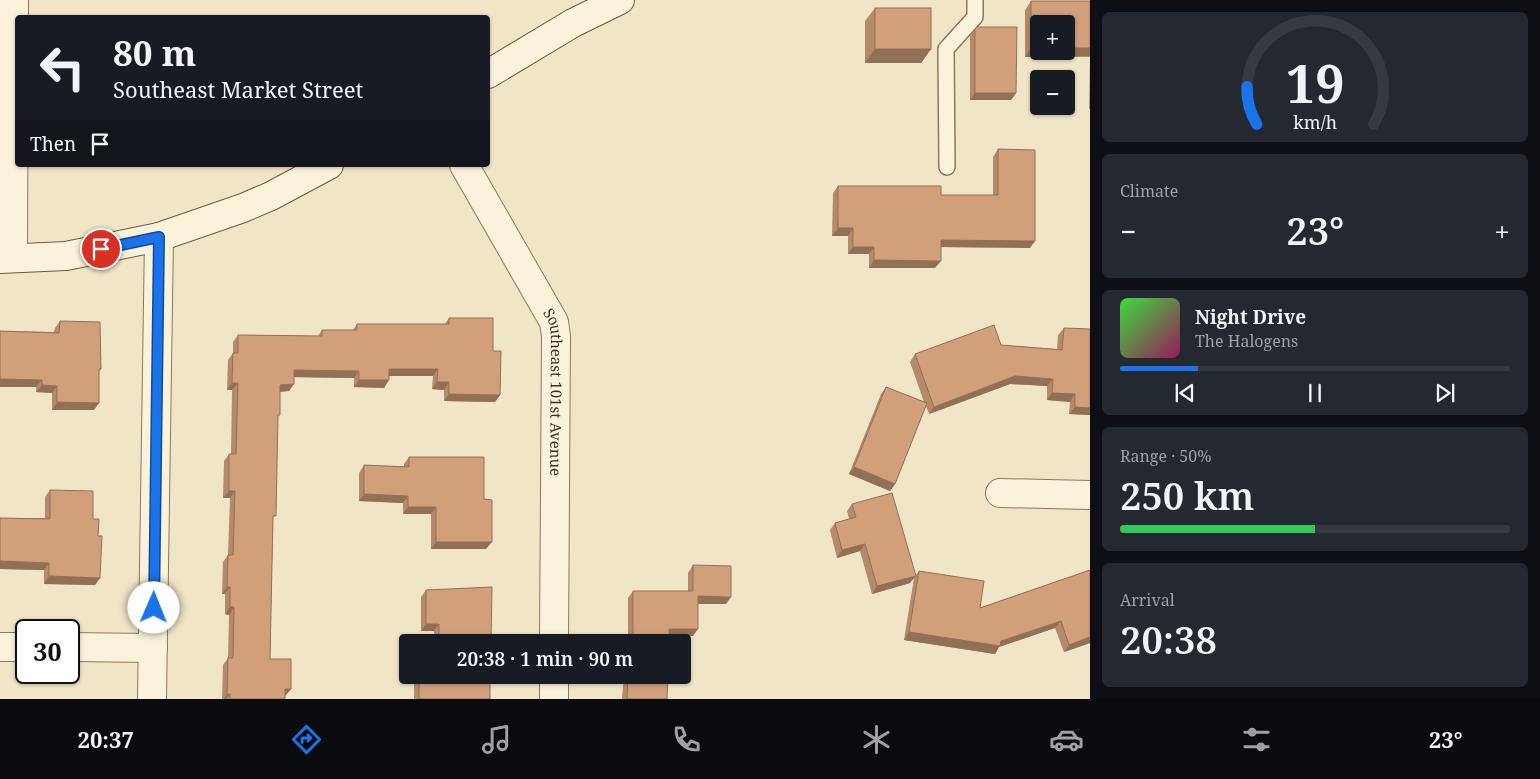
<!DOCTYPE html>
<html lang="en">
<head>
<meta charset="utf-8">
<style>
	:root { --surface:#171b24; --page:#242831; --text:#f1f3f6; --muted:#9ea1a6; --line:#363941; --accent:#1a73e8 }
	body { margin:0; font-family:"Noto Serif",serif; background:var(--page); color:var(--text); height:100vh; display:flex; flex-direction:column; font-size:19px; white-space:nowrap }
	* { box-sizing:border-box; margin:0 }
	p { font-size:16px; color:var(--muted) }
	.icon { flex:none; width:28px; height:28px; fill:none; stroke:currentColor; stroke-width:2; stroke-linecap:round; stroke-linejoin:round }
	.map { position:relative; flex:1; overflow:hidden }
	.drawer { display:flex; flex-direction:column; gap:12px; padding:12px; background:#0d0f14; width:450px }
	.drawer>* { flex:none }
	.guide { position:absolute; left:15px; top:15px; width:475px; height:152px; border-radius:5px; box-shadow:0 1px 4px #0004; background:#171b24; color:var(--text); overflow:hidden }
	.fabs { position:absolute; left:1030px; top:15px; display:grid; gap:10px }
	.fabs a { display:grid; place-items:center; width:45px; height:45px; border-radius:5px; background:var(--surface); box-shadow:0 1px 4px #0004; font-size:25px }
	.speed { position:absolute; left:15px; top:619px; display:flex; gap:10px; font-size:25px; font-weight:700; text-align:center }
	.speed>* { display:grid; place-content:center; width:65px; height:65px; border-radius:50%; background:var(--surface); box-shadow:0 1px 4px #0004; line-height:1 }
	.speed .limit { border:2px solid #111; border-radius:8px; background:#fff; color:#111 }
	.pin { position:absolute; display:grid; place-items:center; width:42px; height:42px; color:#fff; margin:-21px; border:2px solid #fff; border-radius:50%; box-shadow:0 1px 5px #0007 }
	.me { position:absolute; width:55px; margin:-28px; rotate:1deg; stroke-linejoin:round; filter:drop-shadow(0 0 4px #0008) }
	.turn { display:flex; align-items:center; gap:18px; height:105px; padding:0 15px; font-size:22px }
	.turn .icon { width:65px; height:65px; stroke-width:2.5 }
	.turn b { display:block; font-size:35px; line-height:42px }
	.then { display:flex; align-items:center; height:48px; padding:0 15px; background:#0003; gap:10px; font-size:19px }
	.big { font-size:38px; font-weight:600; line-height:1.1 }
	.drawer .card { flex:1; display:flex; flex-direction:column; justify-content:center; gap:8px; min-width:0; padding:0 18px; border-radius:8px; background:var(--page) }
	.drawer .dial { align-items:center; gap:0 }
	.dial svg { height:130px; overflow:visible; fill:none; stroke:var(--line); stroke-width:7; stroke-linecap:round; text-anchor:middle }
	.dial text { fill:var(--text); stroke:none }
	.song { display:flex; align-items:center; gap:15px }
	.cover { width:60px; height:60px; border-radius:8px; background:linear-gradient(135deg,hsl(120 70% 55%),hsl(330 70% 35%)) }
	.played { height:5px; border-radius:2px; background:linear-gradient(90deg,var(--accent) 20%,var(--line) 20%) }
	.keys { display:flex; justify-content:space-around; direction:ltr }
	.heat { display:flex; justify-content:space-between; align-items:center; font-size:28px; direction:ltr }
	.charge { height:8px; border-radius:4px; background:linear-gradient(90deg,#34c759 50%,var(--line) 0) }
	.trip { position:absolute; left:399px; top:634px; width:292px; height:50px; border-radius:5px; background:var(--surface); box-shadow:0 1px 4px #0004; font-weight:600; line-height:50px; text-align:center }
	.menu { display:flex; height:80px; justify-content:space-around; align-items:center; background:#090b0e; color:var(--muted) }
	.menu .icon { width:35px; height:35px }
	.menu .selected { color:var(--accent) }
	.menu b { font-size:22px; color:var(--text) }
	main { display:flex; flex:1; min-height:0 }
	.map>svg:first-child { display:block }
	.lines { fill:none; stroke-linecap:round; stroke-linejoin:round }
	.lane-casing { stroke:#8e775b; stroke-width:18 }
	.street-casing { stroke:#8e775b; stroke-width:30 }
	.secondary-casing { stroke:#70583e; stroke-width:30 }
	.lane { stroke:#fbf2db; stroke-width:15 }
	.street { stroke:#fbf2db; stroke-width:28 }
	.secondary { stroke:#fbf2db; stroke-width:28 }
	.wall { fill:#b48a6a }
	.shaded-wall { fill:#927056 }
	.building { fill:#d1a07b; stroke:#927056 }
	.route-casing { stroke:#114b97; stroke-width:12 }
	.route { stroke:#1a73e8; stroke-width:9 }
	.labels { text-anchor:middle; stroke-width:5; stroke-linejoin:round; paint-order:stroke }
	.street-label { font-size:15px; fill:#3e2e1f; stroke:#f8efd7 }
</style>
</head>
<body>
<main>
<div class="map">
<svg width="1090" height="699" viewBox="0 0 1090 699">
	<rect width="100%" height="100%" fill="#f1e5c7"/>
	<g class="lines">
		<defs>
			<polyline id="lane" points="947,167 946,49 975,17 975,0"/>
			<g id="street">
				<path id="s1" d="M464,165L554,322L556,336L554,642"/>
				<polyline points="13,258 14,0"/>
				<polyline points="1000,493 1090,495"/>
				<polyline points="0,647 26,647"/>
				<polyline points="69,647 153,648"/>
				<polyline points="152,699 159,237"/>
				<polyline points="554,699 554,675"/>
			</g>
			<g id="secondary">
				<polyline points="488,74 573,23 620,0"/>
				<polyline points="0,259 66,256 159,237 243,208 271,196 329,165"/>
			</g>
		</defs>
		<use href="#lane" class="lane-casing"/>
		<use href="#street" class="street-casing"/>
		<use href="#secondary" class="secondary-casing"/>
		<use href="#lane" class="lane"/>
		<use href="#street" class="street"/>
		<use href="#secondary" class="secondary"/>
	</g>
	<g class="wall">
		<polygon points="1031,1 1090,1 1090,109 1089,109 1090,57 1025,57 1025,10"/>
		<polygon points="875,8 931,49 921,63 865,63 865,21"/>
		<polygon points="977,27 1016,93 1011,100 970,100 970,36"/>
		<polygon points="998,149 1030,248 941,247 935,268 869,268 869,254 848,254 848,236 832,236 833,193 838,186 941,195 993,195 993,157"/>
		<polygon points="449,318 493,351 500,395 495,402 444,401 444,390 432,389 433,376 389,376 384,388 354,387 354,378 294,377 289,391 280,392 278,418 273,521 270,659 291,689 285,696 285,699 222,699 223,665 228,658 229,615 225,614 225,594 222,594 223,562 228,555 230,498 223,498 224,461 229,454 231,454 232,390 227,390 228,360 233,353 233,342 238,335 318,336 322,330 353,330 357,324 445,324"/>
		<polygon points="60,321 101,369 99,372 94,410 52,410 52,393 36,392 36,387 0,387 0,331 54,332 55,328"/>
		<polygon points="1064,328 1090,415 1069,414 1070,402 1047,400 1047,386 1010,384 929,414 926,406 895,484 890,491 849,474 881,394 886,387 924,402 910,362 915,354 1001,345 1057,349 1058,335"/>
		<polygon points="409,457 484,499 486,549 431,549 431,514 403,514 403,503 359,501 359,473 364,465 404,467 404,464"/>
		<polygon points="50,490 93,519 98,536 100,578 95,585 44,584 44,570 0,569 0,518 45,518 45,497"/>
		<polygon points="852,504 910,583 872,594 860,551 837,558 830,530 835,523 849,519 847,511"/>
		<polygon points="693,565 726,604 698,604 693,636 669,636 669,642 628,642 628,598 633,591 688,591 688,573"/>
		<polygon points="1090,570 1090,643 1064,652 1055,628 999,647 995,654 904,640 914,578 919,571 980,608"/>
		<polygon points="426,590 491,642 434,642 434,631 421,631 421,597"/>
		<polygon points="419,675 490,675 490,699 414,699 414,682"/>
		<polygon points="628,675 668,675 667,699 622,699 623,685 628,678"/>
	</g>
	<g class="shaded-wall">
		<polygon points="1031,48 1039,48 1039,51 1066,51 1066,48 1090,48 1090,56 1025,57"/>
		<polygon points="875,49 931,49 921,63 865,63"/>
		<polygon points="975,93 1016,93 1011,100 970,100"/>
		<polygon points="838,228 853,228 848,236 832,236"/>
		<polygon points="941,240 1035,241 1030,248 935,247"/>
		<polygon points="853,247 874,247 869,254 848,254"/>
		<polygon points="874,260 941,261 935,268 869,268"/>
		<polygon points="389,369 438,369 433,376 384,376"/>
		<polygon points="294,370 359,371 354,378 289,377"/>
		<polygon points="1015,376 1053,379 1047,386 1010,384 929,414 934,407"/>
		<polygon points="0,379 42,380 36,387 0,387"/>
		<polygon points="359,380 389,380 384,388 354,387"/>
		<polygon points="437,382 449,382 444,390 432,389"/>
		<polygon points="232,383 238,383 232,390 227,390"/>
		<polygon points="294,384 289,391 275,392 280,385"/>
		<polygon points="42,385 57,386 52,393 36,392"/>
		<polygon points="1052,393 1075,394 1070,402 1047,400"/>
		<polygon points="449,394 500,395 495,402 444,401"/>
		<polygon points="57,402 99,403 94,410 52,410"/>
		<polygon points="1075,407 1090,408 1090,415 1069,414"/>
		<polygon points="854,467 895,484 890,491 849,474"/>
		<polygon points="229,491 235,491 230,498 223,498"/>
		<polygon points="364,494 408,496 403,503 359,501"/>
		<polygon points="408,507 436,507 431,514 403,514"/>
		<polygon points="436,542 492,542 486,549 431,549"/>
		<polygon points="865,544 860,551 837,558 842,550"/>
		<polygon points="0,561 49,563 44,570 0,569"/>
		<polygon points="49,576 100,578 95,585 44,584"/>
		<polygon points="916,576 910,583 872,594 877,586"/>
		<polygon points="227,587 230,587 225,594 222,594"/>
		<polygon points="698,596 731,597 726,604 693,604"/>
		<polygon points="230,607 234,607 229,615 225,614"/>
		<polygon points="1061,621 1055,628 999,647 995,654 904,640 909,632 1001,641"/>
		<polygon points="426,624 439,624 434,631 421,631"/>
		<polygon points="669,629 698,629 693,636 664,636"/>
		<polygon points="1090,637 1090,643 1064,652 1069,645"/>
		<polygon points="285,689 291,689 285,696 280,696"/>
		<polygon points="227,694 230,694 226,699 224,699"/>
	</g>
	<g class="building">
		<polygon points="1031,1 1090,1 1090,48 1066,48 1066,24 1039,24 1039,48 1031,48"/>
		<rect x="875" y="8" width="56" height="41"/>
		<polygon points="977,27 1017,27 1016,93 975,93 975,29"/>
		<polygon points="998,149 1035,150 1035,241 941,240 941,261 874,260 874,247 853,247 853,228 838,228 838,186 941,186 941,195 998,195"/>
		<polygon points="449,318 493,318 493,351 501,351 500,395 449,394 449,382 437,382 438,369 389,369 389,380 359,380 359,371 294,370 294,384 280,385 280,415 278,415 276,516 273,516 270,659 291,659 291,689 285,689 285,699 230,699 230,694 227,694 228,658 233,658 234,607 230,607 230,587 227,587 228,555 233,555 235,491 229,491 229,454 236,454 238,383 232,383 233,353 238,353 238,335 322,336 322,330 357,330 357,324 449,324"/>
		<polygon points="60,321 100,322 101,369 99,369 99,403 57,402 57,386 42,385 42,380 0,379 0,331 59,333"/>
		<polygon points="994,325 1001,345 1062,350 1064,328 1090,329 1090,408 1075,407 1075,394 1052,393 1053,379 1015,376 934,407 915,354"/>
		<polygon points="886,387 927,403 895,484 854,467"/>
		<polygon points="409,457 484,457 484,499 492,500 492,542 436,542 436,507 408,507 408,496 364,494 364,465 409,467"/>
		<polygon points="50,490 93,491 93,519 99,519 98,536 102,536 100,578 49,576 49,563 0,561 0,518 50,519"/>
		<polygon points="892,493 916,576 877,586 865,544 842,550 835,523 856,517 852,504"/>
		<polygon points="693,565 731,566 731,597 698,596 698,629 669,629 669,642 633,642 633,591 693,591"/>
		<polygon points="1090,570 1090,637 1069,645 1061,621 1001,641 1000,646 909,632 919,571 984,581 980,608"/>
		<polygon points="492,587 491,642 439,642 439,624 426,624 426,590"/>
		<rect x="419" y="675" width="71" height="24"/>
		<polygon points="633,675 668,675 667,699 627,699 628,678 633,678"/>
	</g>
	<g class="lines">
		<defs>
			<polyline id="route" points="101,249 159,237 154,608"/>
		</defs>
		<use href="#route" class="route-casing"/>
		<use href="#route" class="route"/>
	</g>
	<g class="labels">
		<g class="street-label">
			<text dy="5" stroke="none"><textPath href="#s1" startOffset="251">Southeast 101st Avenue</textPath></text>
		</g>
	</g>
</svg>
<div class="fabs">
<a>+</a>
<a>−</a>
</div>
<div class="speed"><div class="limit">30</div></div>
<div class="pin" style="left:101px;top:249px;background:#d93025"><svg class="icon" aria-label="arrive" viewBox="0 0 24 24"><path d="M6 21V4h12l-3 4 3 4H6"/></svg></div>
<svg class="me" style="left:154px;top:608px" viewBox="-20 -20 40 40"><circle r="19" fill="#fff"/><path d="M0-13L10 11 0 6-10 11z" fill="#1a73e8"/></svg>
<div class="trip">20:38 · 1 min · 90 m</div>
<div class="guide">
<div class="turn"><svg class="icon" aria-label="left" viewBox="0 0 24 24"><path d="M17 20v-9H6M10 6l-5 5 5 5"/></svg><div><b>80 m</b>Southeast Market Street</div></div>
<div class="then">Then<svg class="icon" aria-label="arrive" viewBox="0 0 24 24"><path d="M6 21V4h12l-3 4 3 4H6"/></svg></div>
</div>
</div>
<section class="drawer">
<div class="card dial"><svg viewBox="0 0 100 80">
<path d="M14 69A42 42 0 1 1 86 69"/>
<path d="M14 69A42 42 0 0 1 8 46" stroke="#1a73e8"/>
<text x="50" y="56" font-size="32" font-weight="700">19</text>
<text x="50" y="72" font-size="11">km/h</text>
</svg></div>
<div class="card"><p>Climate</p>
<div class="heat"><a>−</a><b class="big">23°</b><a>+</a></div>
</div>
<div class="card">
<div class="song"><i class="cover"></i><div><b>Night Drive</b><p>The Halogens</p></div></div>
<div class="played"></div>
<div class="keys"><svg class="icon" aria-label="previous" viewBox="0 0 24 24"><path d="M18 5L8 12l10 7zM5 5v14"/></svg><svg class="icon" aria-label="pause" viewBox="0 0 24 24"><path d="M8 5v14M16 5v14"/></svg><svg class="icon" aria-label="next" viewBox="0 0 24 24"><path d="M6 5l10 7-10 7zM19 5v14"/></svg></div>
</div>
<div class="card"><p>Range · 50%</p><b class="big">250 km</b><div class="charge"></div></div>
<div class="card"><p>Arrival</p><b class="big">20:38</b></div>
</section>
</main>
<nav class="menu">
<b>20:37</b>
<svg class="icon selected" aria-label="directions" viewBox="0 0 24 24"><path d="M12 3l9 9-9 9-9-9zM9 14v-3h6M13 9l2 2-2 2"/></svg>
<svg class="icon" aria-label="music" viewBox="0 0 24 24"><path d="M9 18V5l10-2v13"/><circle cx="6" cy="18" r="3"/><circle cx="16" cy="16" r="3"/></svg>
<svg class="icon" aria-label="phone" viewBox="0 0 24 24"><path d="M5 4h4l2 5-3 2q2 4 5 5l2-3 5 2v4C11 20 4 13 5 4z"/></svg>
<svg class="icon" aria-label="climate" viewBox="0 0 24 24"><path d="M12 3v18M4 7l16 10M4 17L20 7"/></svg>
<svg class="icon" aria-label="car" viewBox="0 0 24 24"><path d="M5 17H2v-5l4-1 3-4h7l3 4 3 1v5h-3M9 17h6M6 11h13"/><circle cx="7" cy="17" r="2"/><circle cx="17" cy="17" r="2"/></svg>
<svg class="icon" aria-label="filters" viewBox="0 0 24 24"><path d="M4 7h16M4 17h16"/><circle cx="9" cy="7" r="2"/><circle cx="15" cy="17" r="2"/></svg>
<b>23°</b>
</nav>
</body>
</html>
